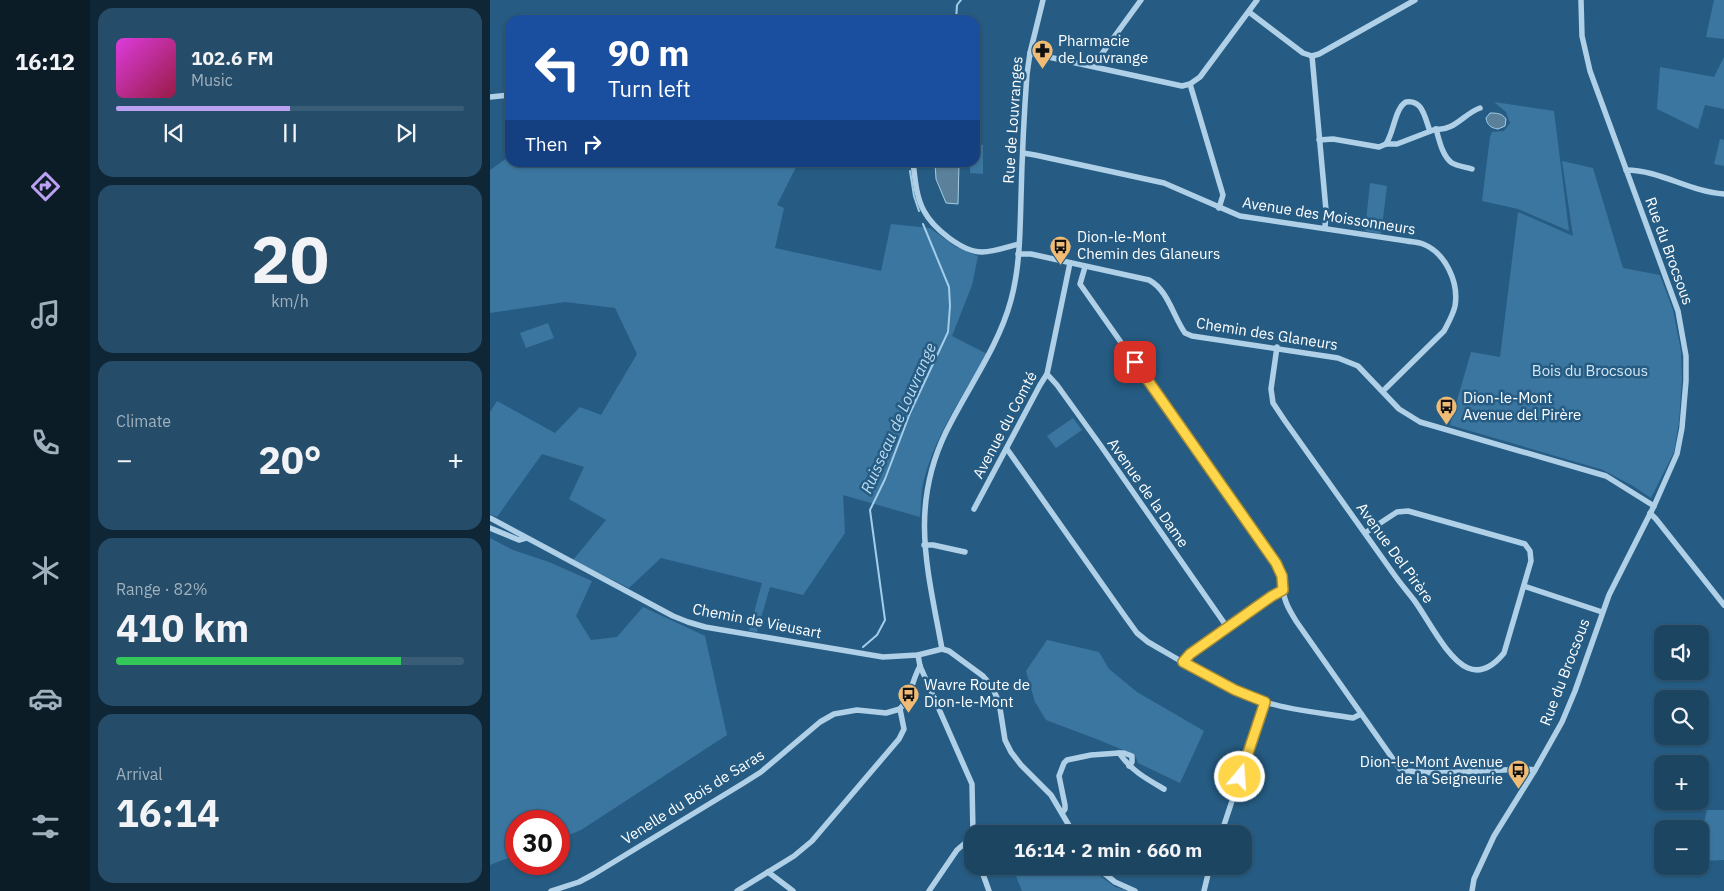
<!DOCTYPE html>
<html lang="en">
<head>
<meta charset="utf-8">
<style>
	:root { --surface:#1c4562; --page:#254c68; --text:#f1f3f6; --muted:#a0b1be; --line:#3a5d77; --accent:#bca0f2 }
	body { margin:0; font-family:"IBM Plex Sans",sans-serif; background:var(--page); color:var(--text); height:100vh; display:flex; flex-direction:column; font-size:19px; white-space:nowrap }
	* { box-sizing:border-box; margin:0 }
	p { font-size:16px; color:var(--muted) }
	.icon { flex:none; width:28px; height:28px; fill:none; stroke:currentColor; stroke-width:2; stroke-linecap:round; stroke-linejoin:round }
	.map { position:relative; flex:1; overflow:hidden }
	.drawer { display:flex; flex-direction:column; gap:8px; padding:8px; background:#0f2636; width:400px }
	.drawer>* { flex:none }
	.top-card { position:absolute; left:15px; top:15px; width:475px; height:152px; border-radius:15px; box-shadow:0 1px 4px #0004,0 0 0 1px var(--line); background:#1a4fa0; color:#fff; overflow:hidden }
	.fabs { position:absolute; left:1164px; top:625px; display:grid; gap:10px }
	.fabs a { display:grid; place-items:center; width:55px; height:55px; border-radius:10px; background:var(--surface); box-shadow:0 1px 4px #0004,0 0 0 1px var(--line); font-size:25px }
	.speed { position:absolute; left:15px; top:810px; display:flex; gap:10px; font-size:25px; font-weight:700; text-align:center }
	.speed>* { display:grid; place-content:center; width:65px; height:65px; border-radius:50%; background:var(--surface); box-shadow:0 1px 4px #0004,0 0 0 1px var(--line); line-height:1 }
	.speed .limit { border:8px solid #d22; background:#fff; color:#111 }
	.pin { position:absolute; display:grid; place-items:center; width:42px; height:42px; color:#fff; margin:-21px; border-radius:10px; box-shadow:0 2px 8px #0006 }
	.me { position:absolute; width:55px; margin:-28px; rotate:18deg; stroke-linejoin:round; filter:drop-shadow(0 0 4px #0008) }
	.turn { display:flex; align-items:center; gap:18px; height:105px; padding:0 20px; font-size:22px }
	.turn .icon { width:65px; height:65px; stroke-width:2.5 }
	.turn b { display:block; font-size:35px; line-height:42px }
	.then { display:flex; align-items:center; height:48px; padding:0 20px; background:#0003; gap:10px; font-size:19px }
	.big { font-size:38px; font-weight:800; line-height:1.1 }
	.drawer .card { flex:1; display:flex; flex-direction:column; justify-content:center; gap:8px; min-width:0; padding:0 18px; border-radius:15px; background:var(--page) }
	.drawer .dial { align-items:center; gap:0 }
	.dial b { font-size:65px; line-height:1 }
	.song { display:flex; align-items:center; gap:15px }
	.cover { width:60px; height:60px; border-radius:8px; background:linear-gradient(135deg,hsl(300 70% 55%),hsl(340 70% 35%)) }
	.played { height:5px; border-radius:2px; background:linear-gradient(90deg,var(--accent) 50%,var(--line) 50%) }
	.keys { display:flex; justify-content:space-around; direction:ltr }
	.heat { display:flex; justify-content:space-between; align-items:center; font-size:28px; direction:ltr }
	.charge { height:8px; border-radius:4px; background:linear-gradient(90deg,#34c759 82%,var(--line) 0) }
	.trip { position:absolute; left:474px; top:825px; width:288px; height:50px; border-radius:15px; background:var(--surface); box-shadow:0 1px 4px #0004,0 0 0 1px var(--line); font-weight:800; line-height:50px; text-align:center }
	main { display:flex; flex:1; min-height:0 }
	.menu { display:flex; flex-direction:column; width:90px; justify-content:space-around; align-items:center; background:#0b1c27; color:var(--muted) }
	.menu .icon { width:35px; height:35px }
	.menu .active { color:var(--accent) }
	.menu b { font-size:22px; color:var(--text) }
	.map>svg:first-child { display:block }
	.green { fill:#3b76a0 }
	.water { fill:#5a809a; stroke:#a3cde8 }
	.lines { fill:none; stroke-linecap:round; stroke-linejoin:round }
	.stream { stroke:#a3cde8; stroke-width:2 }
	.minor { stroke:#afd0e7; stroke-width:5.5 }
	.route-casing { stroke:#a68a30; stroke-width:12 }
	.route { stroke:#ffd54a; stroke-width:9 }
	.labels { text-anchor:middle; stroke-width:5; stroke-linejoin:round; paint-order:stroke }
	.poi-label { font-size:15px; fill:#fff; stroke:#265c83; text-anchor:start }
	.street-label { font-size:15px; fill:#fff; stroke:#265c83 }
	.park-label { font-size:15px; fill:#d2e7f6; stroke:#265c83 }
	.water-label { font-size:16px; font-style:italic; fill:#badaef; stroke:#265c83 }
</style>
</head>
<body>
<main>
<nav class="menu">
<b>16:12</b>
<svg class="icon active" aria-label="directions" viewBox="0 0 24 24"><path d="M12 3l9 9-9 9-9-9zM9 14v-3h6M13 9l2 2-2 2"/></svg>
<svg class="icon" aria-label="music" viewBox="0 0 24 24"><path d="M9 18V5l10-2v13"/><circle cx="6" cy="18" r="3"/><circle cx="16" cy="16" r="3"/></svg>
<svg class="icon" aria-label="phone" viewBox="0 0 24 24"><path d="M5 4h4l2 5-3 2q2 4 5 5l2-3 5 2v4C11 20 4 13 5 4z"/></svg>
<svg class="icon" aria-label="climate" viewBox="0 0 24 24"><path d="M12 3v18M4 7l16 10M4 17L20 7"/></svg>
<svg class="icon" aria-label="car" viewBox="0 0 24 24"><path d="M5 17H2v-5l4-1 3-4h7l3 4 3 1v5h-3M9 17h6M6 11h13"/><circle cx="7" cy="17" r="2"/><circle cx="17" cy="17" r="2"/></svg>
<svg class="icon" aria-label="filters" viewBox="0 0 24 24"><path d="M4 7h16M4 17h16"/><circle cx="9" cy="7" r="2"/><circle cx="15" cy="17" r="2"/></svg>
</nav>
<section class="drawer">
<div class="card">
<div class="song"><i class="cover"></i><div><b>102.6 FM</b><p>Music</p></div></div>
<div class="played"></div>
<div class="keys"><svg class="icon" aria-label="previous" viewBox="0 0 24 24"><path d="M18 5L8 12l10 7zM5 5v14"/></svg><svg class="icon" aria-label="pause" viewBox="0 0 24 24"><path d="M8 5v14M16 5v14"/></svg><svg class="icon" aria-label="next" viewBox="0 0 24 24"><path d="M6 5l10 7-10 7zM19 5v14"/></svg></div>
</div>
<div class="card dial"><b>20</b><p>km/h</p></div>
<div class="card"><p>Climate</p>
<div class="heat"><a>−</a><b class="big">20°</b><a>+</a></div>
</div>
<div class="card"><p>Range · 82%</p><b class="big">410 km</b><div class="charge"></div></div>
<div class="card"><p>Arrival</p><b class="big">16:14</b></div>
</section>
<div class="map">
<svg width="1234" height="891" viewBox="0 0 1234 891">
	<rect width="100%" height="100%" fill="#265c83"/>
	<g class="green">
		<polygon points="1224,0 1234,0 1234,39 1216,37"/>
		<polygon points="1234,57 1234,109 1215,105 1208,129 1167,109 1170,67 1224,77"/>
		<polygon points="1004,102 1064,111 1079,231 1028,209 992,201 1000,137 1002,132 1014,131 1020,123 1016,112"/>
		<polygon points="1230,139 1234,140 1234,166 1224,164"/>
		<polygon points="485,145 493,145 493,174 480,173 480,163 485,162"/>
		<path d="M20,156V162L308,163L287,205L294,208L285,248L391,271L401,224L440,228L466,247L488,256L482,285L462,336L497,354C472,397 442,439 432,489C431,498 431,508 430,517L353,495L355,533L313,595L280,587L267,632L259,631L272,583L171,558L139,588L83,560L116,520L79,499L94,467L52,454L7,517L0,514V412L7,401L65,433L90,407L111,415L147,354L125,308L75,302L0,313V170Z"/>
		<polygon points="1072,161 1103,168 1133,268 1170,275 1183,310 1191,351 1192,379 1189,422 1184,452 1161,498 1143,486 1113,470 960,425 981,352 1010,357 1028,212 1083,236"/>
		<polygon points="880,183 897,186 891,234 875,231"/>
		<polygon points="58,323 64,338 36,348 30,333"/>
		<polygon points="583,418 592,430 566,448 557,436"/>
		<polygon points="0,538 23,550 59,562 102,581 86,616 101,640 127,637 153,607 215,636 237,735 91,830 69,839 69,821 26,821 26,855 0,865"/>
		<polygon points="557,640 609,652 619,669 647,692 714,731 690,783 648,763 645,755 609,740 556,720 545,702 536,671"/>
		<polygon points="1217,810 1234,810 1234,860 1210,861 1210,839"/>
		<polygon points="522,866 600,866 602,870 625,887 638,891 532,891"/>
	</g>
	<g class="water">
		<path d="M1000,113C1006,113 1012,113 1016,119L1015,126L1008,129C1001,128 997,125 996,118Z"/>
		<polygon points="445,163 469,163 468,204 456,203 446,179"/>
	</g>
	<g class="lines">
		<g class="stream">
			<polyline points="466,20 467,5 471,0"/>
			<polyline points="420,171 424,196 429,211"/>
			<polyline points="373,647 387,635 395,620 380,510 395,479 420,413 458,332 460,306 459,287 433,224"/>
		</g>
		<g class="minor">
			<polyline points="759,12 813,53 822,56 829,54 925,0"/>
			<polyline points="540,53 692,86 700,84 710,77 767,0"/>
			<polyline points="822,56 836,210 835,228"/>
			<polyline points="603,66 651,0"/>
			<polyline points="700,84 733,195 729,208"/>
			<polyline points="0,97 20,95"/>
			<path d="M946,129C949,139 952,156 962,163C967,166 976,167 982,169"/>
			<path d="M829,140L843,139L889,147L896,144H907L946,129C963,132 975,113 990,108"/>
			<path d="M896,144C904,132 905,108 916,102C933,99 935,119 940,131"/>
			<path d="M533,153L545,155L674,183L750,216L917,241C922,242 928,242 933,244C956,253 969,283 965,306C963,315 958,323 954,331L893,391"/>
			<path d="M423,162C425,178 426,197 434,211C443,228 472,252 492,252C504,252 517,247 529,244"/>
			<path d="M1136,170C1170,170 1200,192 1234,194"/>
			<path d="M528,254H541L659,280C678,290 683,316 695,333L702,336L848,358L868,366L909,409L930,422L1116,476L1164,506"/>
			<path d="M595,267L590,284L786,563C792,576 791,586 795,599C797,607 802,614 806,621L910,769L916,771L946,773L1037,769L1045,770"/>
			<path d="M787,347L781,389L783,403L795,421C831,472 867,523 903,573C910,583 917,591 924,600C938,619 957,659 978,668C992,674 1005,664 1014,653L1041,561L1040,551L1035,544L918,511L907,512L875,533"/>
			<polyline points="557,374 567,385 611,446 737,627"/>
			<path d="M517,449L634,615L647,633L658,642C696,664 734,688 775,702C803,711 834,713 863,718L871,714"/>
			<polyline points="484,509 550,385 557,374 580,263"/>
			<polyline points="1160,513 1166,519 1234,605"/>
			<polyline points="0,518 183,616 198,622 215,627 393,657 428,655 452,649 459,651 493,676 501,685 509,702 515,740 521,752 531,765 561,795 584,834"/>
			<polyline points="0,528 29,540 36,538"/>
			<polyline points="434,545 443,545 475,552"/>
			<polyline points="1034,586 1112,612"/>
			<path d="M452,649C438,571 419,508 456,432C478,387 508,348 521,300C530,267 530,232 531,198C532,157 534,115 537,74L540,53L553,0"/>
			<polyline points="428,655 430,666 482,784 483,834"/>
			<polyline points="693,662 699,654 782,596 793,590"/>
			<path d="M410,709C421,697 422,680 430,666"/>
			<polyline points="629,753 634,753 642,756 642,762 639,766"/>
			<path d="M572,813L575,809V805L569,776L574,763L577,760L601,755L629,753C642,771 655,778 674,789"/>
			<polyline points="731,834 775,702"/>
			<polyline points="490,866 499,891"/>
			<polyline points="605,866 625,882 645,891"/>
			<polyline points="278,872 303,891"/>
			<polyline points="61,891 89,882 104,874 252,784 271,772 330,722 344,714 367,710 396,713 410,709"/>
			<polyline points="247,891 304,856 322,841 409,739 414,729 410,709"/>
			<polyline points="439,891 467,850 474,844 482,842"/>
			<polyline points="714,891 720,866"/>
			<polyline points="982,891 984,879 1004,836 1045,770 1072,722 1085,691 1119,595 1164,506 1187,454 1192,428 1196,381 1196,356 1188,311 1100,71 1092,36 1091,0"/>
		</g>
	</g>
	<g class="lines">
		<defs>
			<polyline id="route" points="645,362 786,563 792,576 793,590 782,596 700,654 693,662 745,690 775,702 750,777"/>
		</defs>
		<use href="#route" class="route-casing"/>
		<use href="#route" class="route"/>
	</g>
	<defs>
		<symbol id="pharmacy-pin" viewBox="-11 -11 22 30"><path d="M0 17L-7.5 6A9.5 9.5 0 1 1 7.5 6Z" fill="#f0bb74" stroke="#265c83"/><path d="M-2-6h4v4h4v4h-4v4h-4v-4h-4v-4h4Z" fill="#111"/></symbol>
		<symbol id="bus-pin" viewBox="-11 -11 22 30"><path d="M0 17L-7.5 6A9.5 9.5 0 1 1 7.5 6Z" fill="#f0bb74" stroke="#265c83"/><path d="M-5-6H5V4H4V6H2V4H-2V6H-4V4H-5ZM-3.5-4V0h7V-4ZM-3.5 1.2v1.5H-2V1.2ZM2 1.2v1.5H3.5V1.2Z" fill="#111"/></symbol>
	</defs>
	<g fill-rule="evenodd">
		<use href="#pharmacy-pin" x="540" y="38" width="25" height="34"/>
		<use href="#bus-pin" x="558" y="234" width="25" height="34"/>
		<use href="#bus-pin" x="944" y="394" width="25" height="34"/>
		<use href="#bus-pin" x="406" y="682" width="25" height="34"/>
		<use href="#bus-pin" x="1016" y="758" width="25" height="34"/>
	</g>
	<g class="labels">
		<g class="poi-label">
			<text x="568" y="46">Pharmacie<tspan x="568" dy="17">de Louvrange</tspan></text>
			<text x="587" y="242">Dion-le-Mont<tspan x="587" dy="17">Chemin des Glaneurs</tspan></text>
			<text x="973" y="403">Dion-le-Mont<tspan x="973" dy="17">Avenue del Pirère</tspan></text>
			<text x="434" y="690">Wavre Route de<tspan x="434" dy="17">Dion-le-Mont</tspan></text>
			<text x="1013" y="767" text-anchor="end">Dion-le-Mont Avenue<tspan x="1013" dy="17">de la Seigneurie</tspan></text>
		</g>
		<g class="street-label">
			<text transform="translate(523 120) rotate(-86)" y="5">Rue de Louvranges</text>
			<text transform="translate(839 216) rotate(9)" y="5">Avenue des Moissonneurs</text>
			<text transform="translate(1179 251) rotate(70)" y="5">Rue du Brocsous</text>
			<text transform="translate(777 334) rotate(9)" y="5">Chemin des Glaneurs</text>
			<text transform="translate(515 425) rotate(-62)" y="5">Avenue du Comté</text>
			<text transform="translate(658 493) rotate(55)" y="5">Avenue de la Dame</text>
			<text transform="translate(905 553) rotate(54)" y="5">Avenue Del Pirère</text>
			<text transform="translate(267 621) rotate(11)" y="5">Chemin de Vieusart</text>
			<text transform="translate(1075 672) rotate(-69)" y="5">Rue du Brocsous</text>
			<text transform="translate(203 797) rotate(-32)" y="5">Venelle du Bois de Saras</text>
		</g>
		<g class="park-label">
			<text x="1100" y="376">Bois du Brocsous</text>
		</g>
		<g class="water-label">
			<text transform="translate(408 418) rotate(-66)" y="6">Ruisseau de Louvrange</text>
		</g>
	</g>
</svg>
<div class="fabs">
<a><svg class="icon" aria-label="sound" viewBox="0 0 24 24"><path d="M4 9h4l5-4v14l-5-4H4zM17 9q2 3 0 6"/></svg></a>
<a><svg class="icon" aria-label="search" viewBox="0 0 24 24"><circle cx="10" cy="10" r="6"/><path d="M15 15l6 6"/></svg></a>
<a>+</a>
<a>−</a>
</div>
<div class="speed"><div class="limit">30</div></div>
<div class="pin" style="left:645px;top:362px;background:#d93025"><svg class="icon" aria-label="arrive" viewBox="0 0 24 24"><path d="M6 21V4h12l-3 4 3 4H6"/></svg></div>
<svg class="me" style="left:750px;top:777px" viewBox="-20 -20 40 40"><circle r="17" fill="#ffd54a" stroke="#fff" stroke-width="3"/><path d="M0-11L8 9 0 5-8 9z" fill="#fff"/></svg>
<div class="trip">16:14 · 2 min · 660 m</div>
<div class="top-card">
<div class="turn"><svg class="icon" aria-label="left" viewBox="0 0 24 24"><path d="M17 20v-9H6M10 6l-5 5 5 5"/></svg><div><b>90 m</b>Turn left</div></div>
<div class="then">Then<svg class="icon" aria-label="right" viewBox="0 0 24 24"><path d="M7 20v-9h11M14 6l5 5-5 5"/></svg></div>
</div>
</div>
</main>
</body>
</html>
